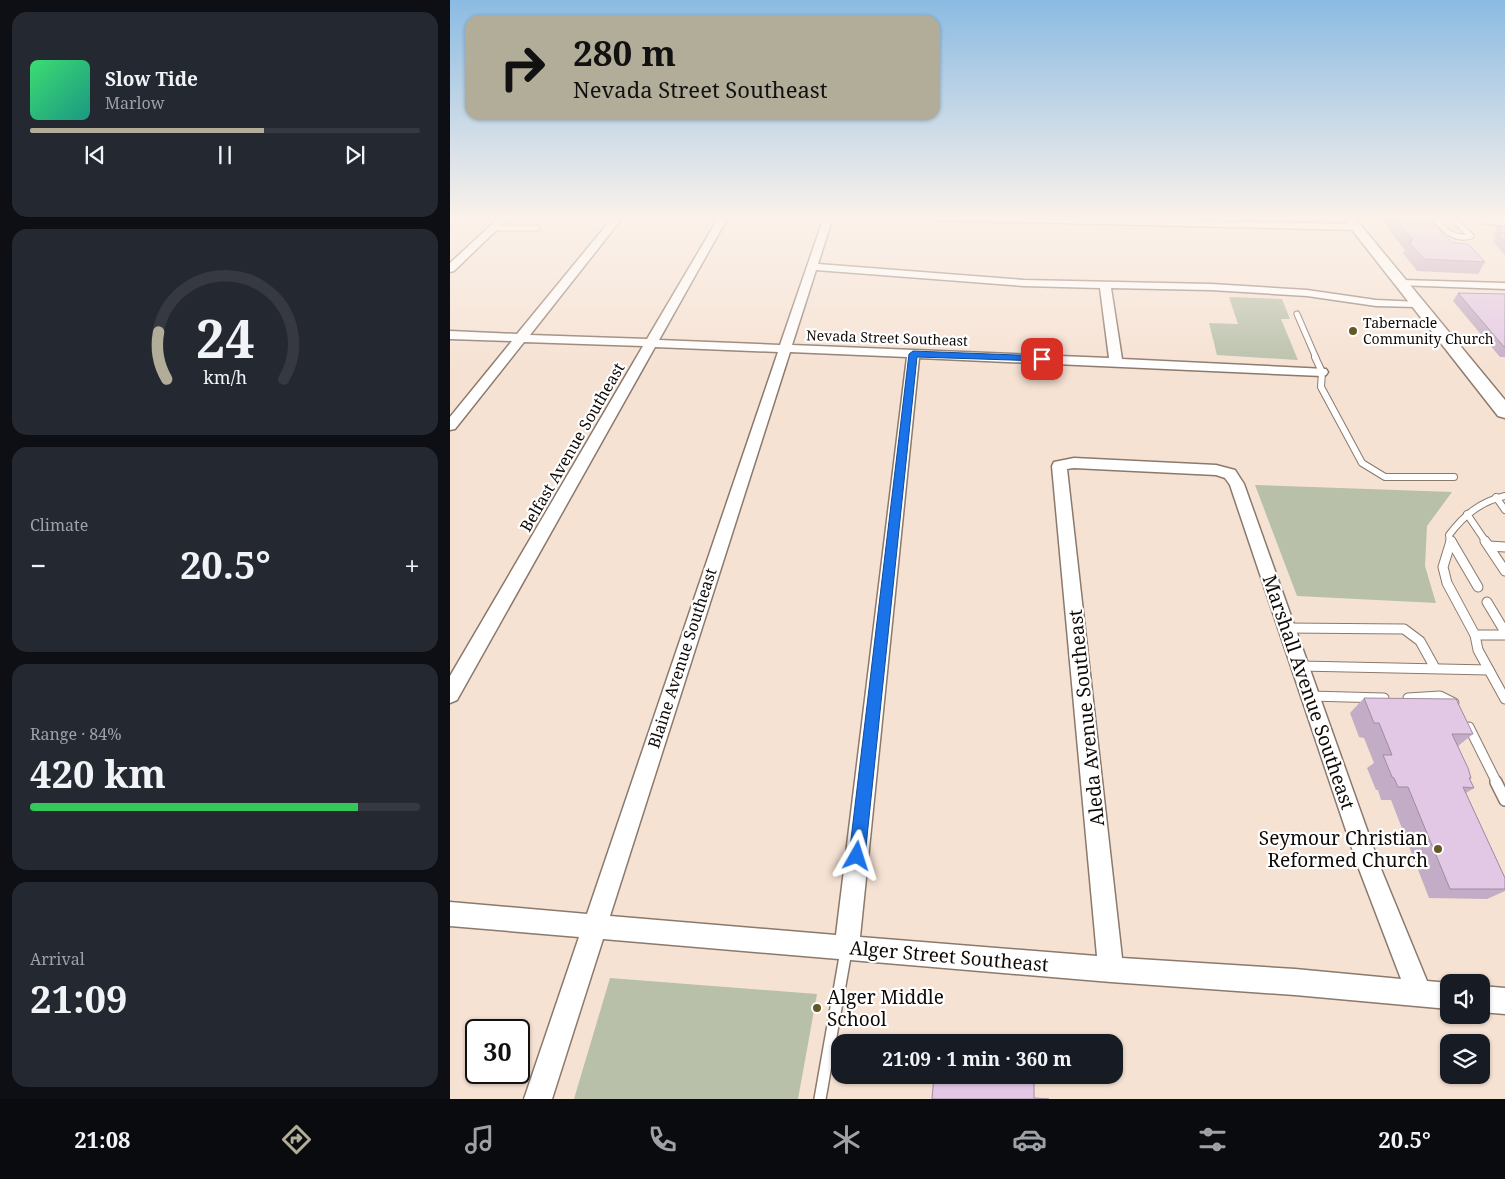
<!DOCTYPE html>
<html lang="en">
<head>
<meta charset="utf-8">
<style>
	:root { --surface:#171b24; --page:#242831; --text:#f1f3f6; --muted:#9ea1a6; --line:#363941; --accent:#b2ad98 }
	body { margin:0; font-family:"Noto Serif",serif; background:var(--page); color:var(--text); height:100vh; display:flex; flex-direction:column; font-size:19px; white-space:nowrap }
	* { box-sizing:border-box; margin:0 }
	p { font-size:16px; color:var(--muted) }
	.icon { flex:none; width:28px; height:28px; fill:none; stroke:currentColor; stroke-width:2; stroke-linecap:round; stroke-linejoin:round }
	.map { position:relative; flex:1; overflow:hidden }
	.details { display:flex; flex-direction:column; gap:12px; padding:12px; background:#0d0f14; width:450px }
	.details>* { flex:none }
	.guide { position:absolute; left:15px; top:15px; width:475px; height:105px; border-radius:15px; box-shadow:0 1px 4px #0004; background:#b2ad98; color:#111; overflow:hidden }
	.tools { position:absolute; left:990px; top:974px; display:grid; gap:10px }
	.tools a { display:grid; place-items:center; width:50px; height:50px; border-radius:10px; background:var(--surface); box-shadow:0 1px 4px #0004; font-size:25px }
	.speed { position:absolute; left:15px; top:1019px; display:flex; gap:10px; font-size:25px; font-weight:700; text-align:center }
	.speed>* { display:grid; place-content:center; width:65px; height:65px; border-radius:50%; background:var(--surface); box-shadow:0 1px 4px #0004; line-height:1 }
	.speed .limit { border:2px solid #111; border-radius:8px; background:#fff; color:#111 }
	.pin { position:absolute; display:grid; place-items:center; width:42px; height:42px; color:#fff; margin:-21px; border-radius:10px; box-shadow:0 2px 8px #0006 }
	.me { position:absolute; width:55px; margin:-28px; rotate:6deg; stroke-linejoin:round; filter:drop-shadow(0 0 4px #0008) }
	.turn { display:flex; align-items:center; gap:18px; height:105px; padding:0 25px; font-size:22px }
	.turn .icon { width:65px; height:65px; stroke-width:2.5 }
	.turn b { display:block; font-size:35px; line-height:42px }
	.big { font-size:38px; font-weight:700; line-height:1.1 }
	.details .widget { flex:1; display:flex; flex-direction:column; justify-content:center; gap:8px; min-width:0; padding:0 18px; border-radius:15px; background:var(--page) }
	.details .dial { align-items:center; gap:0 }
	.dial svg { height:130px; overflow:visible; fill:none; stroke:var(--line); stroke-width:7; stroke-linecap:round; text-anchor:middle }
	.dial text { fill:var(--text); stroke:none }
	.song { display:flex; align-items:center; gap:15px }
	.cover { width:60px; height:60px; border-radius:8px; background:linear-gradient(135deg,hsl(140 70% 55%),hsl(170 70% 35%)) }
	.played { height:5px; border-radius:2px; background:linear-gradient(90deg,var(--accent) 60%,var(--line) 60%) }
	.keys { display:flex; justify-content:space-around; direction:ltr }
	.heat { display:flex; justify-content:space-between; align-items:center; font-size:28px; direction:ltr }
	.charge { height:8px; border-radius:4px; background:linear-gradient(90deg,#34c759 84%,var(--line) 0) }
	.trip { position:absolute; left:381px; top:1034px; width:292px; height:50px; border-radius:15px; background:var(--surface); box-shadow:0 1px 4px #0004; font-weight:700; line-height:50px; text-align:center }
	.dock { display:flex; height:80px; justify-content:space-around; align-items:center; background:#090b0e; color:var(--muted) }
	.dock .icon { width:35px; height:35px }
	.dock .current { color:var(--accent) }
	.dock b { font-size:22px; color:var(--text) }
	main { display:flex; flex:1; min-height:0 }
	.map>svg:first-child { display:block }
	.green { fill:#b8c0aa }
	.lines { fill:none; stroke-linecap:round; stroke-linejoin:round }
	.lane-far3-casing { stroke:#8b796c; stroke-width:7 }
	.lane-far2-casing { stroke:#8b796c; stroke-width:8 }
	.lane-far1-casing { stroke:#8b796c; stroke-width:11 }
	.lane-casing { stroke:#8b796c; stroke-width:14 }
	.street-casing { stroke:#8b796c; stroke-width:3 }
	.secondary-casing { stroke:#8b796c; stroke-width:3 }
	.lane-far3 { stroke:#fff; stroke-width:5 }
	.lane-far2 { stroke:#fff; stroke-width:6 }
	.lane-far1 { stroke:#fff; stroke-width:9 }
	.lane { stroke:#fff; stroke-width:11 }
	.street { fill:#fff; fill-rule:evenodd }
	.secondary { fill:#fff; fill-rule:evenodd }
	.wall { fill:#c3acc5 }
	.building { fill:#e3c8e5; stroke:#9f8ca0 }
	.route { fill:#1a73e8; stroke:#114b97 }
	.poi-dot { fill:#645825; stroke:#fff; stroke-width:2 }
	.labels { text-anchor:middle; stroke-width:4.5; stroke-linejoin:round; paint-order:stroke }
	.far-poi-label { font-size:14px; fill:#100a06; stroke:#fff; text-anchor:start }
	.far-street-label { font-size:14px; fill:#100a06; stroke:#fff }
	.street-label { font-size:16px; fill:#100a06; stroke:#fff }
	.near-street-label { font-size:19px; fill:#100a06; stroke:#fff }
	.near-poi-label { font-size:19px; fill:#100a06; stroke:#fff; text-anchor:end }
</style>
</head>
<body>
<main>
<section class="details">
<div class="widget">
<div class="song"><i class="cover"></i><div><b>Slow Tide</b><p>Marlow</p></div></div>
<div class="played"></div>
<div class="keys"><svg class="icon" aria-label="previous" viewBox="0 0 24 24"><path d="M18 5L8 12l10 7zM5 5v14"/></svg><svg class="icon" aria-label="pause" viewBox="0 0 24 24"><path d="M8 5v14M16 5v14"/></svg><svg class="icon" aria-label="next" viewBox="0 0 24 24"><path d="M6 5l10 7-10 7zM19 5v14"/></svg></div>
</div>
<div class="widget dial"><svg viewBox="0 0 100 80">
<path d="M14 69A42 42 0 1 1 86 69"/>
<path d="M14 69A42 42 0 0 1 9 40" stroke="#b2ad98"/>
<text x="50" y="56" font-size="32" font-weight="700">24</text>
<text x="50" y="72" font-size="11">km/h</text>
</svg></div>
<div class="widget"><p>Climate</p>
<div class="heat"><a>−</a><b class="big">20.5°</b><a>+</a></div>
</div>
<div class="widget"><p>Range · 84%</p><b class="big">420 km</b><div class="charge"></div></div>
<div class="widget"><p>Arrival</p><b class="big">21:09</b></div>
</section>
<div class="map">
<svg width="1055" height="1099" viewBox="0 0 1055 1099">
	<rect width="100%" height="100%" fill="#f6e2d3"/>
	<g class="green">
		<polygon points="779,297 832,299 840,319 831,319 848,360 767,355 759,323 788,324"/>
		<polygon points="805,485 1002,492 977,526 975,566 986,603 847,596"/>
		<polygon points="160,978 367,994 348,1099 124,1099"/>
	</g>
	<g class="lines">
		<defs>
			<g id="lane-far3">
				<polyline points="899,217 921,217"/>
				<path d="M983,217C994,229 1003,241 1021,236L1001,217"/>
				<polyline points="43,228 87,228"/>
				<polyline points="847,314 866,358"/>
			</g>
			<g id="lane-far2">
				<polyline points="865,357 872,372 871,387 912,463 935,477 1004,477"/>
				<polyline points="1046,497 1055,510"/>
				<polyline points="1017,514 1036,542"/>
				<polyline points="1001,540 1002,542"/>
				<path d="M1000,542L999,535C1014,515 1030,502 1055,496"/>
			</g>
			<g id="lane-far1">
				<polyline points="1001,541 993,567 997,583 1025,635 1028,650 1055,699"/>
				<polyline points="1001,541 1028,587"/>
				<polyline points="1035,541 1055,571"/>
				<polyline points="1039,546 1055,547"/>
				<polyline points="1037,602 1055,632"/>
				<polyline points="837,628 954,629 970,641 985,668"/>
				<polyline points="1025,635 1055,635"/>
				<polyline points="850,666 1039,670"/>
				<polyline points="860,696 934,698"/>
				<polyline points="958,698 990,696 1004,703"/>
				<polyline points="1019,727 1047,783"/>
			</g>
			<g id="lane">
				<polyline points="1046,782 1055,800"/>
				<polyline points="370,1099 396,951"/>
			</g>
			<g id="street">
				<polygon points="50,217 60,217 4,271 0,272 0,263"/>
				<path d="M163,217H173L80,335L197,339L269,217H278L209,340L330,345L374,217H383L368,264L574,280L761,284L857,290L926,300L971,302L973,304L971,306L967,307L926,306L857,296L761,290L661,288L672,359L876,369L878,372L876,375L872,376L469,358L410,937L647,956L602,466L604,462L624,458L766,465L785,470L794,484L931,869L977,981L999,983V1009L845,995L661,982L153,939L102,1099H74L129,937L0,926V902L137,914L328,352L205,347L7,700L0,703V676L193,346L74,342L5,429L0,430V417L62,341L0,339V331L67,334ZM366,270L574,286L650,288L659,358L342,345ZM340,352L457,357L386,935L160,916ZM624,468L766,475L775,478L780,485L909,869L951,979L845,969L672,958L617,469Z"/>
				<polygon points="479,217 582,217 906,224 911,227 906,230 484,220"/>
				<polygon points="1022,217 1033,217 1055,220 1055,226 1032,223"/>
				<polygon points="951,280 1055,283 1055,289 947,285 946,283 947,281"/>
				<polygon points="1031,986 1055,988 1055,1014 1031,1012"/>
			</g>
			<polygon id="secondary" points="892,217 904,217 1055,400 1055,418 1048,416"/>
		</defs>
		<use href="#lane-far3" class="lane-far3-casing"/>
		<use href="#lane-far2" class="lane-far2-casing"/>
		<use href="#lane-far1" class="lane-far1-casing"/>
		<use href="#lane" class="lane-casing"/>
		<use href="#street" class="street-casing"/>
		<use href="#secondary" class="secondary-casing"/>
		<use href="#lane-far3" class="lane-far3"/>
		<use href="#lane-far2" class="lane-far2"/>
		<use href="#lane-far1" class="lane-far1"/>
		<use href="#lane" class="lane"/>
		<use href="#street" class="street"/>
		<use href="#secondary" class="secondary"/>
	</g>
	<g class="wall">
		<polygon points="928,216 976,216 1003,243 1035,262 1028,274 967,271 953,253 955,250"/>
		<polygon points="1048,227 1055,227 1055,255 1043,242 1046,237 1043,234"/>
		<polygon points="1008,293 1055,294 1055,357 1050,357 1003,301"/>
		<polygon points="914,698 1023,734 1008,746 1021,778 1020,779 1024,788 1016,793 1055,878 1055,891 1037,899 979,898 941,800 931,800 928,790 926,790 917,768 924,763 914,738 909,737 900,713"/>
	</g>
	<g class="building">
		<polygon points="943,216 976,216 1003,243 1018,244 1035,262 974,259 959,242 962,242 961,240 963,240"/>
		<polygon points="1048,227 1055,227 1055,234"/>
		<polygon points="1048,234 1055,234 1055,242"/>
		<polygon points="1008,293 1055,294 1055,348"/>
		<polygon points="914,698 1006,699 1023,734 1002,734 1018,768 1021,778 1019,778 1024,788 1013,787 1055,878 1055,889 1000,889 958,787 948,787 944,778 942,777 933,755 942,755 929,723 924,723"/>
		<polygon points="487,1040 516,1042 487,1042"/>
		<polygon points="484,1075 584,1075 584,1098 599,1099 482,1099"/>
	</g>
	<linearGradient id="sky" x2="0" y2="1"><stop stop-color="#8bbbe2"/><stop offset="0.59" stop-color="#fbf2eb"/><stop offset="1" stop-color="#fbf2eb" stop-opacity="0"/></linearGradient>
	<rect width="1055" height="370" fill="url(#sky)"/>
	<polygon class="route" points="463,351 592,356 596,359 592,361 467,357 415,856 412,861 407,864 401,861 399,856 459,354"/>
	<g class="poi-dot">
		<circle cx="903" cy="331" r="5"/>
		<circle cx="988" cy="849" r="5"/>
		<circle cx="367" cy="1008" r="5"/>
	</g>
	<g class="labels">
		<g class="far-poi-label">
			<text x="913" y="328">Tabernacle<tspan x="913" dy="16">Community Church</tspan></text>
		</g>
		<g class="far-street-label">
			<text transform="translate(437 338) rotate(2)" y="5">Nevada Street Southeast</text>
		</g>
		<g class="street-label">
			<text transform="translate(122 447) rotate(-60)" y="6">Belfast Avenue Southeast</text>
			<text transform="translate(232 658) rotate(-72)" y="6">Blaine Avenue Southeast</text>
		</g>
		<g class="near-street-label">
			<text transform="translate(859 692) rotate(71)" y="7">Marshall Avenue Southeast</text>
			<text transform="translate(636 718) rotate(-96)" y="7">Aleda Avenue Southeast</text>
			<text transform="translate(499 956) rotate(5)" y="7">Alger Street Southeast</text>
		</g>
		<g class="near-poi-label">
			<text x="978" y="845">Seymour Christian<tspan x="978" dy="22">Reformed Church</tspan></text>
			<text x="377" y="1004" text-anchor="start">Alger Middle<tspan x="377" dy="22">School</tspan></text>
		</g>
	</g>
</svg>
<div class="tools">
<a><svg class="icon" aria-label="sound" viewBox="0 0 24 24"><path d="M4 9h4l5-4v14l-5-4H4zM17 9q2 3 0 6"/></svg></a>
<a><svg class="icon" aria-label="layers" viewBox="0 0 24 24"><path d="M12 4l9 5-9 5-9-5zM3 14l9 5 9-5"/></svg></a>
</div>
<div class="speed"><div class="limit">30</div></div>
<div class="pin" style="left:592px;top:359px;background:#d93025"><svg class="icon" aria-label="arrive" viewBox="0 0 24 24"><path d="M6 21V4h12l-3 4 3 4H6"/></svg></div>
<svg class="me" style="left:407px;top:856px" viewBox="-20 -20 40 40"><path d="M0-17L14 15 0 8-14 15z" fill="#1a73e8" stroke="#fff" stroke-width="4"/></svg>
<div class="trip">21:09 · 1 min · 360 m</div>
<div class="guide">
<div class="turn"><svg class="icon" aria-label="right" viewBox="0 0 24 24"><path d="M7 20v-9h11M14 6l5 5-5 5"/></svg><div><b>280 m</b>Nevada Street Southeast</div></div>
</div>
</div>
</main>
<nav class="dock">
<b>21:08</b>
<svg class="icon current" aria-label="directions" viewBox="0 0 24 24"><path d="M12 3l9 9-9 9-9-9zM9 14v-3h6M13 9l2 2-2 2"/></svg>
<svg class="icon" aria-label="music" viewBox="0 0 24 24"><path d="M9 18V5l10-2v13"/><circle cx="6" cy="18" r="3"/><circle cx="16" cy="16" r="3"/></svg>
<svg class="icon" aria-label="phone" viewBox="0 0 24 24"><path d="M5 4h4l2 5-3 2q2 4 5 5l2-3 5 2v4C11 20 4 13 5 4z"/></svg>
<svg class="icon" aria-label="climate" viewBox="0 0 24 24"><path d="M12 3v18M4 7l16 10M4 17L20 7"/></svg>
<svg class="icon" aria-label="car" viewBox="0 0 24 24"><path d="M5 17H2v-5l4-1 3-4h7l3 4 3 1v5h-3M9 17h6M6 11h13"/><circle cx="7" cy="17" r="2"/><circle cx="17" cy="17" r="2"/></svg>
<svg class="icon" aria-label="filters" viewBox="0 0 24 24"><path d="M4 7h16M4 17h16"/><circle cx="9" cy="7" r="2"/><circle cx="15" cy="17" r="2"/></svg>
<b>20.5°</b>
</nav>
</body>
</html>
